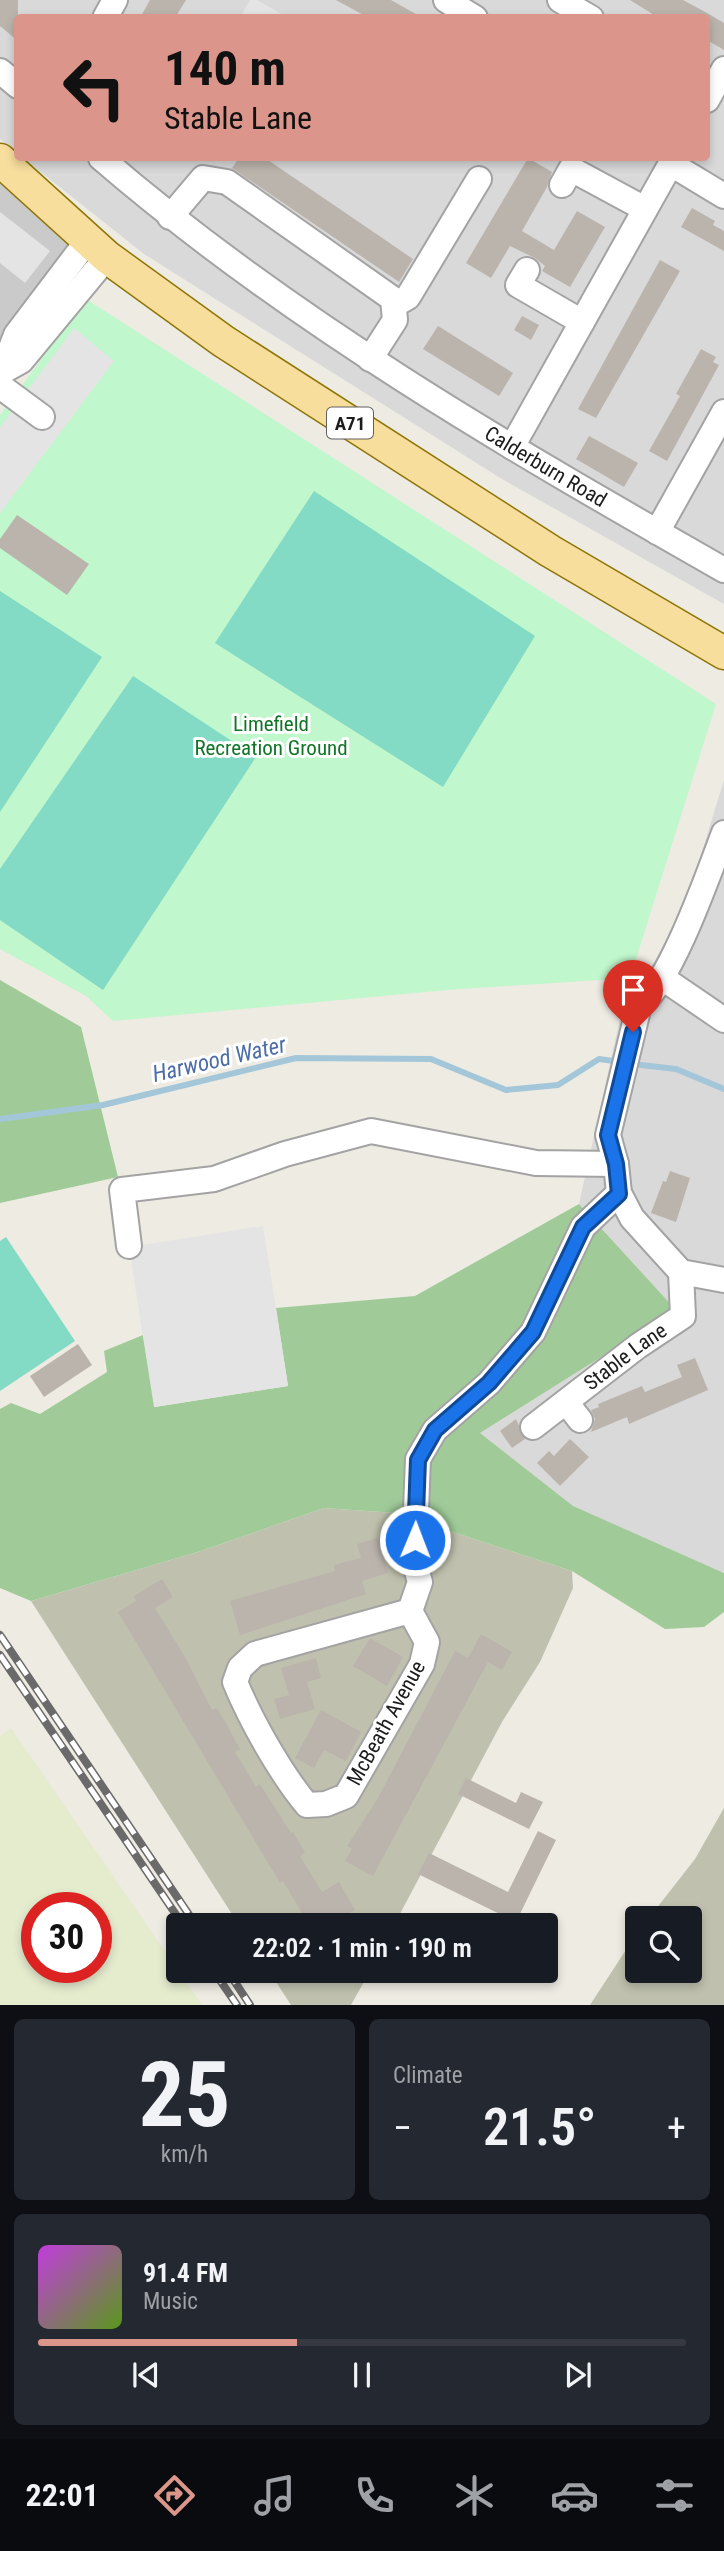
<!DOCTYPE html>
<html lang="en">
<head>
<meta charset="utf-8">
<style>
	:root { --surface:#171b24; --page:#242831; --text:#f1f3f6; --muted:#9ea1a6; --line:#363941; --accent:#db958b }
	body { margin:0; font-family:"Roboto Condensed",sans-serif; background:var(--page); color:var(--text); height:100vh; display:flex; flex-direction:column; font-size:26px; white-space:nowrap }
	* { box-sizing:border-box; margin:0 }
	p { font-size:23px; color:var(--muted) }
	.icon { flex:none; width:38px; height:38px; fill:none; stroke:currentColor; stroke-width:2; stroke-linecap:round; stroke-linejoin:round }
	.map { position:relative; height:2005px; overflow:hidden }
	.details { display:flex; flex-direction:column; gap:14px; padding:14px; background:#0d0f14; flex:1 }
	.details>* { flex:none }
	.banner { position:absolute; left:14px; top:14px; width:696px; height:147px; border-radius:7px; box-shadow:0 4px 10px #0003; background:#db958b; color:#111; overflow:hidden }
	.buttons { position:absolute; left:625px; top:1906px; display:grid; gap:14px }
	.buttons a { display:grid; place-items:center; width:77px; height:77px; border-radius:7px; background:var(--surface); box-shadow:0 4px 10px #0003; font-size:35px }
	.speed { position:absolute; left:21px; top:1892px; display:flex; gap:14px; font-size:35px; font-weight:700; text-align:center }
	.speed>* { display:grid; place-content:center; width:91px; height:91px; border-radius:50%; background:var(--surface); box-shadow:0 4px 10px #0003; line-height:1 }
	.speed .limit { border:10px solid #d22; background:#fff; color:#111 }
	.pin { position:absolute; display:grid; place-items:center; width:60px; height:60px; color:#fff; margin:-72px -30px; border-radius:50% 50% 50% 0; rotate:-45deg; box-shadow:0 0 7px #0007 }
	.pin .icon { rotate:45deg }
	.me { position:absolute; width:77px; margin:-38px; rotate:1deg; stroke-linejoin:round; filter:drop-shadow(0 0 5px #0008) }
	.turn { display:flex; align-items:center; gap:24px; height:147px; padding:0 35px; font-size:32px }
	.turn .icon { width:91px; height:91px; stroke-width:2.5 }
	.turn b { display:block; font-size:49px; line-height:60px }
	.big { font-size:52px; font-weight:600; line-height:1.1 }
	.details .widget { flex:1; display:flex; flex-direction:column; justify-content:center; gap:10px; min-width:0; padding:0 24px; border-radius:10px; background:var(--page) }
	.details .dial { align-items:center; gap:0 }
	.dial b { font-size:91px; line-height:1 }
	.song { display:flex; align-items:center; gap:21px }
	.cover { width:84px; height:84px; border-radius:10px; background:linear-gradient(135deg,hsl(290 70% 55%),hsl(90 70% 35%)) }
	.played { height:7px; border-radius:4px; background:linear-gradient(90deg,var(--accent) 40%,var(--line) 40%) }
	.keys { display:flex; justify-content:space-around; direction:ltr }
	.heat { display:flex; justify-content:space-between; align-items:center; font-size:38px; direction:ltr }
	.details .tiles { flex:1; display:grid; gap:14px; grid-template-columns:1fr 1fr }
	.widget:last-child { grid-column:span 2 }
	.trip { position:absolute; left:166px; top:1913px; width:392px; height:70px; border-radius:7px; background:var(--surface); box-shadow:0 4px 10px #0003; font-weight:600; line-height:70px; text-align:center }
	.dock { display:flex; height:112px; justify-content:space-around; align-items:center; background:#090b0e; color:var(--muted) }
	.dock .icon { width:49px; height:49px }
	.dock .active { color:var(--accent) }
	.dock b { font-size:32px; color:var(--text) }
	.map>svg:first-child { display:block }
	.residential { fill:#dad9d9 }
	.religious { fill:#cacaca }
	.construction { fill:#bfc1ae }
	.farmland { fill:#e5ecce; fill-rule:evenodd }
	.forest { fill:#a0cb99 }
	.park { fill:#c0f7cc }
	.pitch { fill:#83dac5 }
	.parking { fill:#e4e4e4 }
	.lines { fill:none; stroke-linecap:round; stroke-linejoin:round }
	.stream { stroke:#a4c6d9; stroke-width:6 }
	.building { fill:#bab4ac }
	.minor-casing { stroke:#a3a3a3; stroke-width:28 }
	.major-casing { stroke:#8e7506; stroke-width:35 }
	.minor { stroke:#fff; stroke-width:24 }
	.major { stroke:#f8de9d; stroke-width:32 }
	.rail-casing { stroke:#6a6a6a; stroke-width:8 }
	.rail { stroke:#fff; stroke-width:5; stroke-dasharray:16; stroke-linecap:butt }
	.route-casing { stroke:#114b97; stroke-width:18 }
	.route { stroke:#1a73e8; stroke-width:12 }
	.labels { text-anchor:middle; stroke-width:6; stroke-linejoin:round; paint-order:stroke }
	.shield { fill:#fff; stroke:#606060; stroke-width:2 }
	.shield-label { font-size:19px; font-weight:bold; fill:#1c1c1c }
	.street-label { font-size:21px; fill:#1c1c1c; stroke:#fff }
	.park-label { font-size:21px; fill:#107527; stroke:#fff }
	.water-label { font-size:23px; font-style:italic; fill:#4d6da7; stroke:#fff }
</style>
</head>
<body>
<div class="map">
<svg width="724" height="2005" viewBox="0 0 724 2005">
	<rect width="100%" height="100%" fill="#edebe2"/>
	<g class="residential">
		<polygon points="0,0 724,0 724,604 502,479 144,254 23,158 707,158 707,18 18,18 17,153 0,139"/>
		<polygon points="724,780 724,1573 572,1506 480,1433 676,1310 579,1204 619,1023 684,910"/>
	</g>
	<polygon class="religious" points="0,180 69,243 5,336 0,337"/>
	<g class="construction">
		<polygon points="324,1508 395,1513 572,1571 573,1588 540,1662 502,1722 394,1925 239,1925 31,1601 201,1551"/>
		<polygon points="724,1808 724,2005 590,2005 637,1933 637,1970 690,1970 690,1918 649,1918 695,1859"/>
		<polygon points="269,1971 370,1971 351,2005 291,2005"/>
	</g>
	<path class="farmland" d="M11,1728L202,2005H0V1736ZM37,1908H96V1967H37Z"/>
	<g class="forest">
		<polygon points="0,980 81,1027 118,1177 0,1203"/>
		<polygon points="579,1204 676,1310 480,1433 573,1506 724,1573 724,1612 704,1627 665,1629 572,1571 395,1513 324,1508 201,1551 31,1601 0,1588 0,1409 11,1403 40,1414 107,1372 104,1351 143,1335 155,1407 288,1386 276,1308 415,1296"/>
	</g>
	<polygon class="park" points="86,299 716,704 630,978 447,990 113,1021 86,996 0,949 0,415"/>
	<g class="pitch">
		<polygon points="314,491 535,636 443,787 215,643"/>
		<polygon points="0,591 102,657 0,812"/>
		<polygon points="133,676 256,757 103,990 0,920 0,869"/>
		<polygon points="6,1237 75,1341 0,1391 0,1241"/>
	</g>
	<g class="parking">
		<polygon points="250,0 257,0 287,17 240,17"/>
		<polygon points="0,212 50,251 25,283 0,263"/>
		<polygon points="74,328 114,361 0,513 0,427"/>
		<polygon points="263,1226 288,1386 154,1407 129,1247"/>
	</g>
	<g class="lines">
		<g class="stream">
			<polyline points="632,1064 676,1069 724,1089"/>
			<polyline points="0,1119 103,1105 296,1058 431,1059 506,1090 558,1085 599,1059 621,1062"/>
		</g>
	</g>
	<g class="building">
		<polygon points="0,0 18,0 18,41 0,26"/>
		<polygon points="150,0 186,0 175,18 140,18"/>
		<polygon points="336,0 391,0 423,18 369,18"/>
		<polygon points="630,0 683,0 707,13 724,23 724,50 707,40 707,18 659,18"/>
		<polygon points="239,158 265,158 413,259 399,282 232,168"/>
		<polygon points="528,158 552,172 547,187 522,231 554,250 577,211 605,227 570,287 542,271 545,266 535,258 510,246 491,278 466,263"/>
		<polygon points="692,208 715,221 713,225 724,231 724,251 681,227"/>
		<polygon points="660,260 680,271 596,418 578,409"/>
		<polygon points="522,316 539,325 531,340 514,330"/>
		<polygon points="438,326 513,373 499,396 423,349"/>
		<polygon points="701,349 716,357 713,362 719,365 667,461 649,451 680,396 676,394"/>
		<polygon points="589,436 638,463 624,487 576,459"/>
		<polygon points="17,515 89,564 67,595 0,548 0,539"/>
		<polygon points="670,1171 690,1178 676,1222 651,1213 663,1181 666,1182"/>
		<polygon points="78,1344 92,1365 44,1397 30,1376"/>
		<polygon points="695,1358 708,1390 629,1424 627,1417 591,1432 595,1419 591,1410 599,1407 598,1404 642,1386 645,1392 682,1377 677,1365"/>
		<polygon points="516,1419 525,1439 512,1448 500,1431"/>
		<polygon points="570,1439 589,1457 560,1486 537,1463 549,1451 554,1456"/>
		<polygon points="378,1538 388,1573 362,1581 366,1594 240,1635 230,1601 335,1571 334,1565 361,1558 357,1544"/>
		<polygon points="162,1579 173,1597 155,1608 185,1657 212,1710 217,1708 227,1725 240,1749 235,1752 256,1787 260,1784 291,1833 293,1832 305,1852 300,1856 322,1892 339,1882 355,1910 330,1925 316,1925 310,1915 305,1918 283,1881 280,1883 118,1612 136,1601 134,1596"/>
		<polygon points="481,1634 512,1652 502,1670 488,1662 373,1876 345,1861 352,1849 347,1846 378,1798 455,1651 468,1658"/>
		<polygon points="370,1638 403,1657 387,1686 353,1666"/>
		<polygon points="316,1658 321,1678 307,1682 315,1709 280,1719 274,1699 289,1695 281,1668"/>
		<polygon points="321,1710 361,1732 346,1761 324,1750 314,1768 295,1758"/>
		<polygon points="466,1778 516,1803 521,1792 543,1802 529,1829 458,1794"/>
		<polygon points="538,1831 556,1840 516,1922 418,1874 429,1853 508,1892"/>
	</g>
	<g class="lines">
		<defs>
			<g id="minor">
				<polyline points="446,0 475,18"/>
				<polyline points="560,0 591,18"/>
				<polyline points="105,18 115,0"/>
				<polyline points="0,71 18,86"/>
				<polyline points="707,100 724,69"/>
				<path id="s1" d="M101,158C290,321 508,447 724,570"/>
				<polyline points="671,164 724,196"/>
				<polyline points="562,185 571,169 645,209"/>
				<polyline points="170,217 203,178 227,182 393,299 395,320 370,359"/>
				<polyline points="527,270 518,285 582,322"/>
				<polyline points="394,305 408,297 479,179"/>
				<polyline points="3,371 21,361 107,257"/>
				<polyline points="0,377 16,335 88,240"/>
				<polyline points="0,386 42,417"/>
				<polyline points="512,447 674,158"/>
				<polyline points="657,532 724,412"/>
				<path d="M724,833C709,873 670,984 639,1006L608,1135L616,1164L619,1193L632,1218L681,1272L724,1280"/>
				<polyline points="661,977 724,1020"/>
				<polyline points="129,1246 122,1190 214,1179 285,1154 371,1131 536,1163 616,1164"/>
				<polyline points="566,1402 580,1420"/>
				<path id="s2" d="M533,1427L638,1346L683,1316L681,1272"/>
				<path d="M410,1611L427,1642L422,1664L346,1796L326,1804L307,1805C281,1774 251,1721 235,1682L240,1668L255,1654L410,1611L420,1582L414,1561L418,1459L435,1430L489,1383L533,1332L583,1227L619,1193"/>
			</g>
			<polyline id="major" points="0,160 107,257 223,341 550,551 724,653"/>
		</defs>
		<use href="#minor" class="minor-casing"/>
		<use href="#major" class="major-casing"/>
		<use href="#minor" class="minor"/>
		<use href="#major" class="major"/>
		<defs>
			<g id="rail">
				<polyline points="0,1635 196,1925"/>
				<polyline points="0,1655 183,1925"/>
				<polyline points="213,1970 237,2005"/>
				<polyline points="227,1970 250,2005"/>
			</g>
		</defs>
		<use href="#rail" class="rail-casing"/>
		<use href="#rail" class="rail"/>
	</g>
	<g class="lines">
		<defs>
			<polyline id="route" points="415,1540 418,1460 435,1430 489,1383 533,1332 583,1227 619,1194 616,1164 608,1135 633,1032"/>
		</defs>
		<use href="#route" class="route-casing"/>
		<use href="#route" class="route"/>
	</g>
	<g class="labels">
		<rect class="shield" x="327" y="407.5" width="46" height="31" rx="5"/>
		<g class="shield-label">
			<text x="350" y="430">A71</text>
		</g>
		<g class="street-label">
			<text dy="7" stroke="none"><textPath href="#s1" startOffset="542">Calderburn Road</textPath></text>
			<text dy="7" stroke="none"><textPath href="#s2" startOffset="116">Stable Lane</textPath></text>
			<text transform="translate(386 1723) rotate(-61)" y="7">McBeath Avenue</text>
		</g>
		<g class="park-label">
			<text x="271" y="731">Limefield<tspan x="271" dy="24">Recreation Ground</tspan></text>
		</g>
		<g class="water-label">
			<text transform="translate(219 1059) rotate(-13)" y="8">Harwood Water</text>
		</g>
	</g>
</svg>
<div class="buttons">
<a><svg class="icon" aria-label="search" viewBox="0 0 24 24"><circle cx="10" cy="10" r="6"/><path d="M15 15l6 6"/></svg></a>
</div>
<div class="speed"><div class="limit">30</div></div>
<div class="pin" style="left:633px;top:1032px;background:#d93025"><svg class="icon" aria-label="arrive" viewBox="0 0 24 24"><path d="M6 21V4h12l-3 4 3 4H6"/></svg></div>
<svg class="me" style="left:415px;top:1540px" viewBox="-20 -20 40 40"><circle r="17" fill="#1a73e8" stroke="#fff" stroke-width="3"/><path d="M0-11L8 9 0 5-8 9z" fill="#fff"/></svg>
<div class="trip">22:02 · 1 min · 190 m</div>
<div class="banner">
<div class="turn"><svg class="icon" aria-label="left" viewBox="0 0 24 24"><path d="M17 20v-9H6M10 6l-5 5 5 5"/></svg><div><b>140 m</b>Stable Lane</div></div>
</div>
</div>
<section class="details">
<div class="tiles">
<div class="widget dial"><b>25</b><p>km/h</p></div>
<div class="widget"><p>Climate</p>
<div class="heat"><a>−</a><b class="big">21.5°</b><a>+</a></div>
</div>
<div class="widget">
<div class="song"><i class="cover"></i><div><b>91.4 FM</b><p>Music</p></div></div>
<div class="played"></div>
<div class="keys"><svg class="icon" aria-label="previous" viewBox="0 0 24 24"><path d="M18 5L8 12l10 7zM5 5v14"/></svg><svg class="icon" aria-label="pause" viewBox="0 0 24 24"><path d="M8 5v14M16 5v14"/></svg><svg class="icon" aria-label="next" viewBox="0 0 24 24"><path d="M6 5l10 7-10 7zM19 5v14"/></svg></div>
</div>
</div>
</section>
<nav class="dock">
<b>22:01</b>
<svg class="icon active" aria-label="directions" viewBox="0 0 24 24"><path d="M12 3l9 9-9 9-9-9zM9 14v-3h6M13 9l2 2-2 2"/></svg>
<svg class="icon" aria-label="music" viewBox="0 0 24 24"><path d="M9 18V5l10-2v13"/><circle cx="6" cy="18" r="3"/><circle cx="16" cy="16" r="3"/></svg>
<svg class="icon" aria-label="phone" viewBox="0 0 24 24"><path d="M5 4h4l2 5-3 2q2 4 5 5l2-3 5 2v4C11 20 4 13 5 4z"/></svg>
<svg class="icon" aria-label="climate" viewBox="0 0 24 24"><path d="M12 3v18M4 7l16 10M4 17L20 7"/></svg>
<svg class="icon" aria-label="car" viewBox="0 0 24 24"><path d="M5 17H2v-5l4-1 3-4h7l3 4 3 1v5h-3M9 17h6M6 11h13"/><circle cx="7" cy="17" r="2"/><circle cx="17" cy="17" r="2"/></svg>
<svg class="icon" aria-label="filters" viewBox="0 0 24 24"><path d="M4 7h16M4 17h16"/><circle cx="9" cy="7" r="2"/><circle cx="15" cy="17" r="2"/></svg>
</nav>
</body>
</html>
